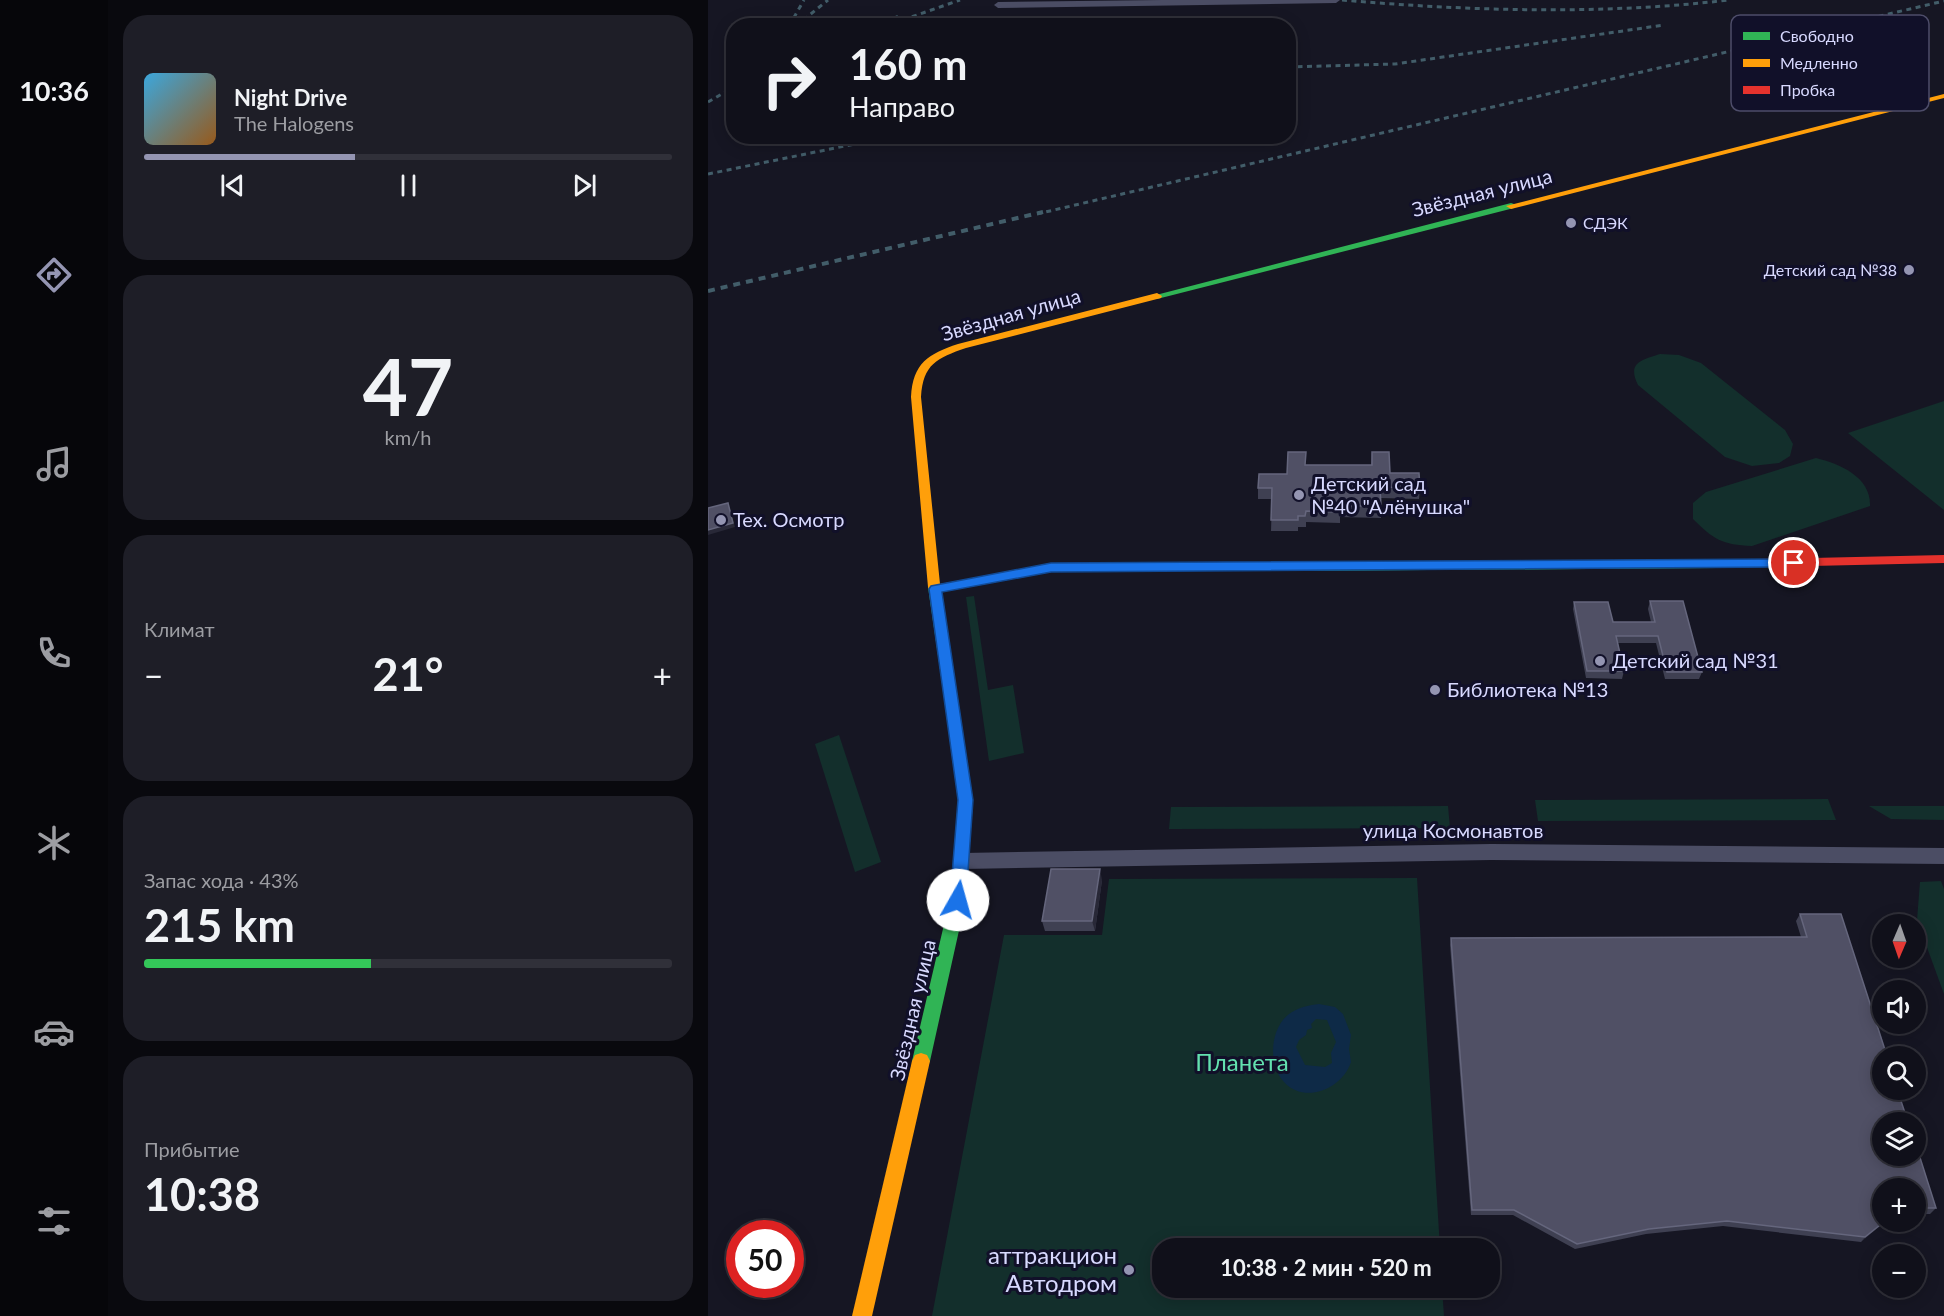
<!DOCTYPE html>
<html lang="ru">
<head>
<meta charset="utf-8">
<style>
	:root { --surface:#10101a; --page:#1e1e27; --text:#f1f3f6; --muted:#9c9da2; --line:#303039; --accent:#9495b2 }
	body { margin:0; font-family:Lato,sans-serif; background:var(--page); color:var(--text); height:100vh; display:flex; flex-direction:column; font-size:22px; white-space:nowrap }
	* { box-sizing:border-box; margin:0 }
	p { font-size:20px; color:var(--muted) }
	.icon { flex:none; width:33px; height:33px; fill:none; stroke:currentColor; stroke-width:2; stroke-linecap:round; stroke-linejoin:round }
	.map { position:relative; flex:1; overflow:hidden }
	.sheet { display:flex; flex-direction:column; gap:15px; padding:15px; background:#09090e; width:600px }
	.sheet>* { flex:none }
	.guide { position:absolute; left:18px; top:18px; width:570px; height:126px; border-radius:24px; box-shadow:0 3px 15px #0003,0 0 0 2px var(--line); background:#10101a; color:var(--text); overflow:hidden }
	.needle { width:39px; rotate:182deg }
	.buttons { position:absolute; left:1164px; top:914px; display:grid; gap:12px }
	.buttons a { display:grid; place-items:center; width:54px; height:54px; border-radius:50%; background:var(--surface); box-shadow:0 3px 15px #0003,0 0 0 2px var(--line); font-size:30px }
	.speed { position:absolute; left:18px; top:1220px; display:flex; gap:12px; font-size:30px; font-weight:700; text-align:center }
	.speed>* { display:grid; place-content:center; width:78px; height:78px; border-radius:50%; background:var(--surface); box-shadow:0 3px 15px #0003,0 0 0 2px var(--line); line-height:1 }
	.speed .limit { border:9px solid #d22; background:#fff; color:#111 }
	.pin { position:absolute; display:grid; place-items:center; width:51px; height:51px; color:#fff; margin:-26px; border:3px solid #fff; border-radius:50%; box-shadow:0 2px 6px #0007 }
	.me { position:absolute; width:66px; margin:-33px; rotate:7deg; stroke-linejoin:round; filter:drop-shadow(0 0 4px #0008) }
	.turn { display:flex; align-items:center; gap:21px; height:126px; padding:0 24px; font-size:27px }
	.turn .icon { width:78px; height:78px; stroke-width:2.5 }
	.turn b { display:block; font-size:42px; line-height:51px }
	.big { font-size:45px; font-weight:700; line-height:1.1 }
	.sheet .card { flex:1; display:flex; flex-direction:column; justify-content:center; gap:9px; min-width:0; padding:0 21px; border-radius:24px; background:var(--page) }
	.sheet .dial { align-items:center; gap:0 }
	.dial b { font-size:78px; line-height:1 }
	.song { display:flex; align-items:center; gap:18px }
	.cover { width:72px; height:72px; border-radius:9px; background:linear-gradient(135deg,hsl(200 70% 55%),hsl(30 70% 35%)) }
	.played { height:6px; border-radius:3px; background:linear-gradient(90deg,var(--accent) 40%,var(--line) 40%) }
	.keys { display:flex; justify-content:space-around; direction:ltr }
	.heat { display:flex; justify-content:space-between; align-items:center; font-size:33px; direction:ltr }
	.charge { height:9px; border-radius:4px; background:linear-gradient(90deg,#34c759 43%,var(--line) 0) }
	.trip { position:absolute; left:444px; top:1238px; width:348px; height:60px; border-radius:24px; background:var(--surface); box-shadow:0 3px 15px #0003,0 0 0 2px var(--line); font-weight:700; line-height:60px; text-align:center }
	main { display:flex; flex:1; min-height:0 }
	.dock { display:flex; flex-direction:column; width:108px; justify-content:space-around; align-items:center; background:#06060a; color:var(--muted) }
	.dock .icon { width:42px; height:42px }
	.dock .active { color:var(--accent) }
	.dock b { font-size:27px; color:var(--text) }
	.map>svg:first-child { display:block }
	.green { fill:#132f2c }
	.water { fill:#0e2a47; fill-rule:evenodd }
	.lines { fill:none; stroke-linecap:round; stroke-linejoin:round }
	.street { fill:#4b4d64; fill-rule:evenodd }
	.fast { fill:#30b455; fill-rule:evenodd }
	.slow { fill:#ff9f0a; fill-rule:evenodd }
	.jam { fill:#e5322d; fill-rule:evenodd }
	.rail-far1 { stroke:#425d69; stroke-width:3; stroke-dasharray:5 4.5; stroke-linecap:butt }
	.rail { stroke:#425d69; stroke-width:4; stroke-dasharray:7 6; stroke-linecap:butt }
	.wall { fill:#3f4052 }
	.shaded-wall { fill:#282837 }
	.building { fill:#505065; stroke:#65667d; stroke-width:1.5 }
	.route { fill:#1a73e8; stroke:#114b97; stroke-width:1.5 }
	.poi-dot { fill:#9495b2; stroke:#111029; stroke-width:2 }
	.labels { text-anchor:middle; stroke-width:6; stroke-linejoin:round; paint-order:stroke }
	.far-poi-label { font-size:16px; fill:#d8d9ff; stroke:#111029; text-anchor:start }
	.street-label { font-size:20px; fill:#d8d9ff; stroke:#111029 }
	.poi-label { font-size:20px; fill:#d8d9ff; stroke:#111029; text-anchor:start }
	.near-park-label { font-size:24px; fill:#63e0af; stroke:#111029 }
	.near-poi-label { font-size:24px; fill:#d8d9ff; stroke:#111029; text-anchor:end }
	.key { fill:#111029; stroke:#4d4c69; stroke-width:1.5 }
	.key-label { font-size:16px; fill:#d8d9ff }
</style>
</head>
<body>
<main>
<nav class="dock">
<b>10:36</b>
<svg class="icon active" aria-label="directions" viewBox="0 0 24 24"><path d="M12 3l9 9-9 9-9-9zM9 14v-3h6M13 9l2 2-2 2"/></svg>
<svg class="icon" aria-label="music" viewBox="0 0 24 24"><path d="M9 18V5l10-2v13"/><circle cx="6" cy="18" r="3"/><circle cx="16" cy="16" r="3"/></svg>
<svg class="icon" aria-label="phone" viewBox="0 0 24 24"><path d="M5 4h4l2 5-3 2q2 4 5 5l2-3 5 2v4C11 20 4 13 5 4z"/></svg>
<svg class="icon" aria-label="climate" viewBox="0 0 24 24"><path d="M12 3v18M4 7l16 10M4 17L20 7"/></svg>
<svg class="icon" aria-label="car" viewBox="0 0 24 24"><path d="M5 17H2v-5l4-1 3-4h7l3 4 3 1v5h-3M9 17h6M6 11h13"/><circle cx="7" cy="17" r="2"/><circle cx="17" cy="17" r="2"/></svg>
<svg class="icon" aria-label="filters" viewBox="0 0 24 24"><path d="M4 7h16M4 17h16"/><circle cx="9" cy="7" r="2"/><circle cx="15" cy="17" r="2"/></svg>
</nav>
<section class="sheet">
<div class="card">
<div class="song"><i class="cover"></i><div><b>Night Drive</b><p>The Halogens</p></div></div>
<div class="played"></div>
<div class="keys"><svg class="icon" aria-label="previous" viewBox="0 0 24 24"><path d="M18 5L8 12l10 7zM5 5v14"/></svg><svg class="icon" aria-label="pause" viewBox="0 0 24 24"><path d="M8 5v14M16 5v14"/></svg><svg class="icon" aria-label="next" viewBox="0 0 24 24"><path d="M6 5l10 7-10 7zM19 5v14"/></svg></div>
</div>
<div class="card dial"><b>47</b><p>km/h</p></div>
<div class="card"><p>Климат</p>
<div class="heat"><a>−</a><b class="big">21°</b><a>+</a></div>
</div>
<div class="card"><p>Запас хода · 43%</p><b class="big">215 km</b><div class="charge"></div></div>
<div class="card"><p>Прибытие</p><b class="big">10:38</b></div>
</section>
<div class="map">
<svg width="1236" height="1316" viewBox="0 0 1236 1316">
	<rect width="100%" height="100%" fill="#161623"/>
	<g class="green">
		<path d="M952,354L971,355L993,363L1077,430L1085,444L1082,456L1071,463L1044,466L1017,457L930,385C919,363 933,360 952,354Z"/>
		<polygon points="1236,401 1236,510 1140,433"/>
		<path d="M1108,458C1132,464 1163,477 1162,506L1044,546C1014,545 1005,539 985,519V503L998,492Z"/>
		<polygon points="266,596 280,690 305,685 316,753 281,761 258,597"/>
		<polygon points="131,735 173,862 147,872 107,744"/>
		<polygon points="1120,799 1128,820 830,821 827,800"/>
		<polygon points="740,806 742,828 461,829 463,807"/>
		<polygon points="1161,806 1236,806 1236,820 1183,819"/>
		<polygon points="709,878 732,1248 454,1248 454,1287 734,1287 736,1316 224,1316 296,935 394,935 401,879"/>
		<polygon points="1233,881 1236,889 1236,994 1209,920 1212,882"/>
	</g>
	<path class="water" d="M611,1004L627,1007L635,1014L643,1035L641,1049L643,1062C635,1088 597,1105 576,1082C559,1064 562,1025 584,1012C593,1007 601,1005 611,1004ZM608,1019L619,1020L628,1042L623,1053L624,1063L617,1067L597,1065L588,1047L591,1040L598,1035L599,1030L604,1028L603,1024Z"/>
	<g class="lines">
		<g class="street">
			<polygon points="453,0 632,0 628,3 290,8 286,5 290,2"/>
			<polygon points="783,844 1236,848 1236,864 783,860 255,869 248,867 246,861 248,855 255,853"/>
		</g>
		<g class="fast">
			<polygon points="803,203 806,204 806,208 449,299 444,296"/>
			<polygon points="1009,560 1015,564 1009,568 590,571 584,567 590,563"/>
			<polygon points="226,583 232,587 265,800 258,899 222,1061 219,1067 213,1069 207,1067 204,1061 242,899 251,800 220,587"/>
		</g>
		<g class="slow">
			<polygon points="1236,94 1236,98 803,209 798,206"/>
			<path d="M449,293L454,296L453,298L258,348C229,358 215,364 213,397L232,584L343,564L590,563L596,567L594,570L343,572L227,593L222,592L220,587L203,397C205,363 220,354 250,344Z"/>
			<polygon points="213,1053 219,1055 222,1061 164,1316 144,1316 204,1061 207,1055"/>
		</g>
		<polygon class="jam" points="1236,555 1236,563 1009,568 1003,564 1009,560"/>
		<g class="rail-far1">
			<path d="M634,0C761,11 894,15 1021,0"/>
			<polyline points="186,23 252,0"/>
			<polyline points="81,26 96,0"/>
			<polyline points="88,26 120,0"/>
			<polyline points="168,26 193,15"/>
			<polyline points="580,67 687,64 956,25"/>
			<polyline points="0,102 26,87"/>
			<polyline points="0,174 186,136"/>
			<polyline points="329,214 1236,1"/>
		</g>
		<polyline class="rail" points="0,291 335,212"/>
	</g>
	<g class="wall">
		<polygon points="664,452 682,473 712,488 711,499 673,498 673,518 632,517 632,523 598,522 598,527 590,527 590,531 563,531 564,499 550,499 550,488 598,465 663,465"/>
		<polygon points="942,601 994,672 991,679 957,679 948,643 910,643 916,671 914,679 878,678 865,609 866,602 905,622 943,622 940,609"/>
		<polygon points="394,880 387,931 337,931 334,921"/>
		<polygon points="1092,914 1228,1208 1222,1214 1208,1214 1208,1188 1153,1242 1015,1226 938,1234 867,1249 805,1215 763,1215 742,945 743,938 1093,937 1088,921"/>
	</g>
	<g class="shaded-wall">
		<polygon points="20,503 27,527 0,535 0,530"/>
		<polygon points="392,869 394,880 387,931 384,921"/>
		<polygon points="1177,1221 1178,1221 1153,1242 1157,1237"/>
	</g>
	<g class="building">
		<polygon points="580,452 598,452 597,465 664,465 664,452 681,452 682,473 711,473 712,488 672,487 673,506 632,506 632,512 598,511 597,516 590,516 590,520 563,520 564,488 550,488 551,474 579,474"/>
		<polygon points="20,503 25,523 0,530 0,508"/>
		<polygon points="942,601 975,601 994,672 959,672 950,636 908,636 916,671 879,671 866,602 900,602 905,622 947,622"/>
		<polygon points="343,869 392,869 384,921 334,921"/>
		<polygon points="1092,914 1133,914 1179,1056 1174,1056 1174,1089 1189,1089 1200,1122 1174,1122 1174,1155 1208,1155 1208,1145 1228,1208 1208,1208 1208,1188 1174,1188 1174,1221 1177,1221 1157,1237 1019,1221 941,1229 869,1244 806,1210 764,1210 743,938 1099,937"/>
	</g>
	<polygon class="route" points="1086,559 1093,563 1086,567 343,572 234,592 265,800 258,900 256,904 250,906 244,904 242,900 250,800 221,589 223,586 343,563"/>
	<g class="poi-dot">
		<circle cx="863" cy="223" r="6"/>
		<circle cx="1201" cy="270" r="6"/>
		<circle cx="591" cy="495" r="6"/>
		<circle cx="13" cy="520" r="6"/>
		<circle cx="892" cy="661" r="6"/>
		<circle cx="727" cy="690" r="6"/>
		<circle cx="421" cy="1270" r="6"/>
	</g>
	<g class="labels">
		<g class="far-poi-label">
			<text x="875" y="229">СДЭК</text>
			<text x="1189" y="276" text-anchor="end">Детский сад №38</text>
		</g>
		<g class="street-label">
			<text transform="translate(774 193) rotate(-14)" y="7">Звёздная улица</text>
			<text transform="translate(303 315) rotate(-16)" y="7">Звёздная улица</text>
			<text x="745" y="838">улица Космонавтов</text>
			<text transform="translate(205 1010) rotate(-77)" y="7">Звёздная улица</text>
		</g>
		<g class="poi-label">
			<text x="603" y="491">Детский сад<tspan x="603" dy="23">№40 "Алёнушка"</tspan></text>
			<text x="25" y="527">Тех. Осмотр</text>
			<text x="904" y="668">Детский сад №31</text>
			<text x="739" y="697">Библиотека №13</text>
		</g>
		<g class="near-park-label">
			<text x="534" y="1071">Планета</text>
		</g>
		<g class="near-poi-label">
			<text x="409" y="1264">аттракцион<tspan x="409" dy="28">Автодром</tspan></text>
		</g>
	</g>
	<rect x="1023" y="15" width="198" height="96" rx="9" class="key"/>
	<rect x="1035" y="32" width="27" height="8" fill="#30b455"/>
	<rect x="1035" y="59" width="27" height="8" fill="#ff9f0a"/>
	<rect x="1035" y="86" width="27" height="8" fill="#e5322d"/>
	<g class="key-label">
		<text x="1072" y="42">Свободно</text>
		<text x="1072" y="69">Медленно</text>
		<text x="1072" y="96">Пробка</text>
	</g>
</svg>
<div class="buttons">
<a><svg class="needle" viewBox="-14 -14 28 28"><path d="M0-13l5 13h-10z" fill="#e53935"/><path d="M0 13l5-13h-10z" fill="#9c9da2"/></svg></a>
<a><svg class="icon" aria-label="sound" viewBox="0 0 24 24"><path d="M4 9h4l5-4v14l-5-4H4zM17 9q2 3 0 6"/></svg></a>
<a><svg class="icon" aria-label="search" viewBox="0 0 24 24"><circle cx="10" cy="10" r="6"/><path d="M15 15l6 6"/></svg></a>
<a><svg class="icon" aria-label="layers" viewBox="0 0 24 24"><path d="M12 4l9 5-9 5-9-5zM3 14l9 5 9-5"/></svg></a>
<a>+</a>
<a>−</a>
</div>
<div class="speed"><div class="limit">50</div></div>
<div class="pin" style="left:1086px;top:563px;background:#d93025"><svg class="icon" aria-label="arrive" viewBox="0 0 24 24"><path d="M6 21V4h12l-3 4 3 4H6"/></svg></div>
<svg class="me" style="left:250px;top:900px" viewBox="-20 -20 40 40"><circle r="19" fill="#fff"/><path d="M0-13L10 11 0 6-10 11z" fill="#1a73e8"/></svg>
<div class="trip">10:38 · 2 мин · 520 m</div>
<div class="guide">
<div class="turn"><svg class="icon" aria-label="right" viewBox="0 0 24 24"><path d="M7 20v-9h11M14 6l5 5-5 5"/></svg><div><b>160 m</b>Направо</div></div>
</div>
</div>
</main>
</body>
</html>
